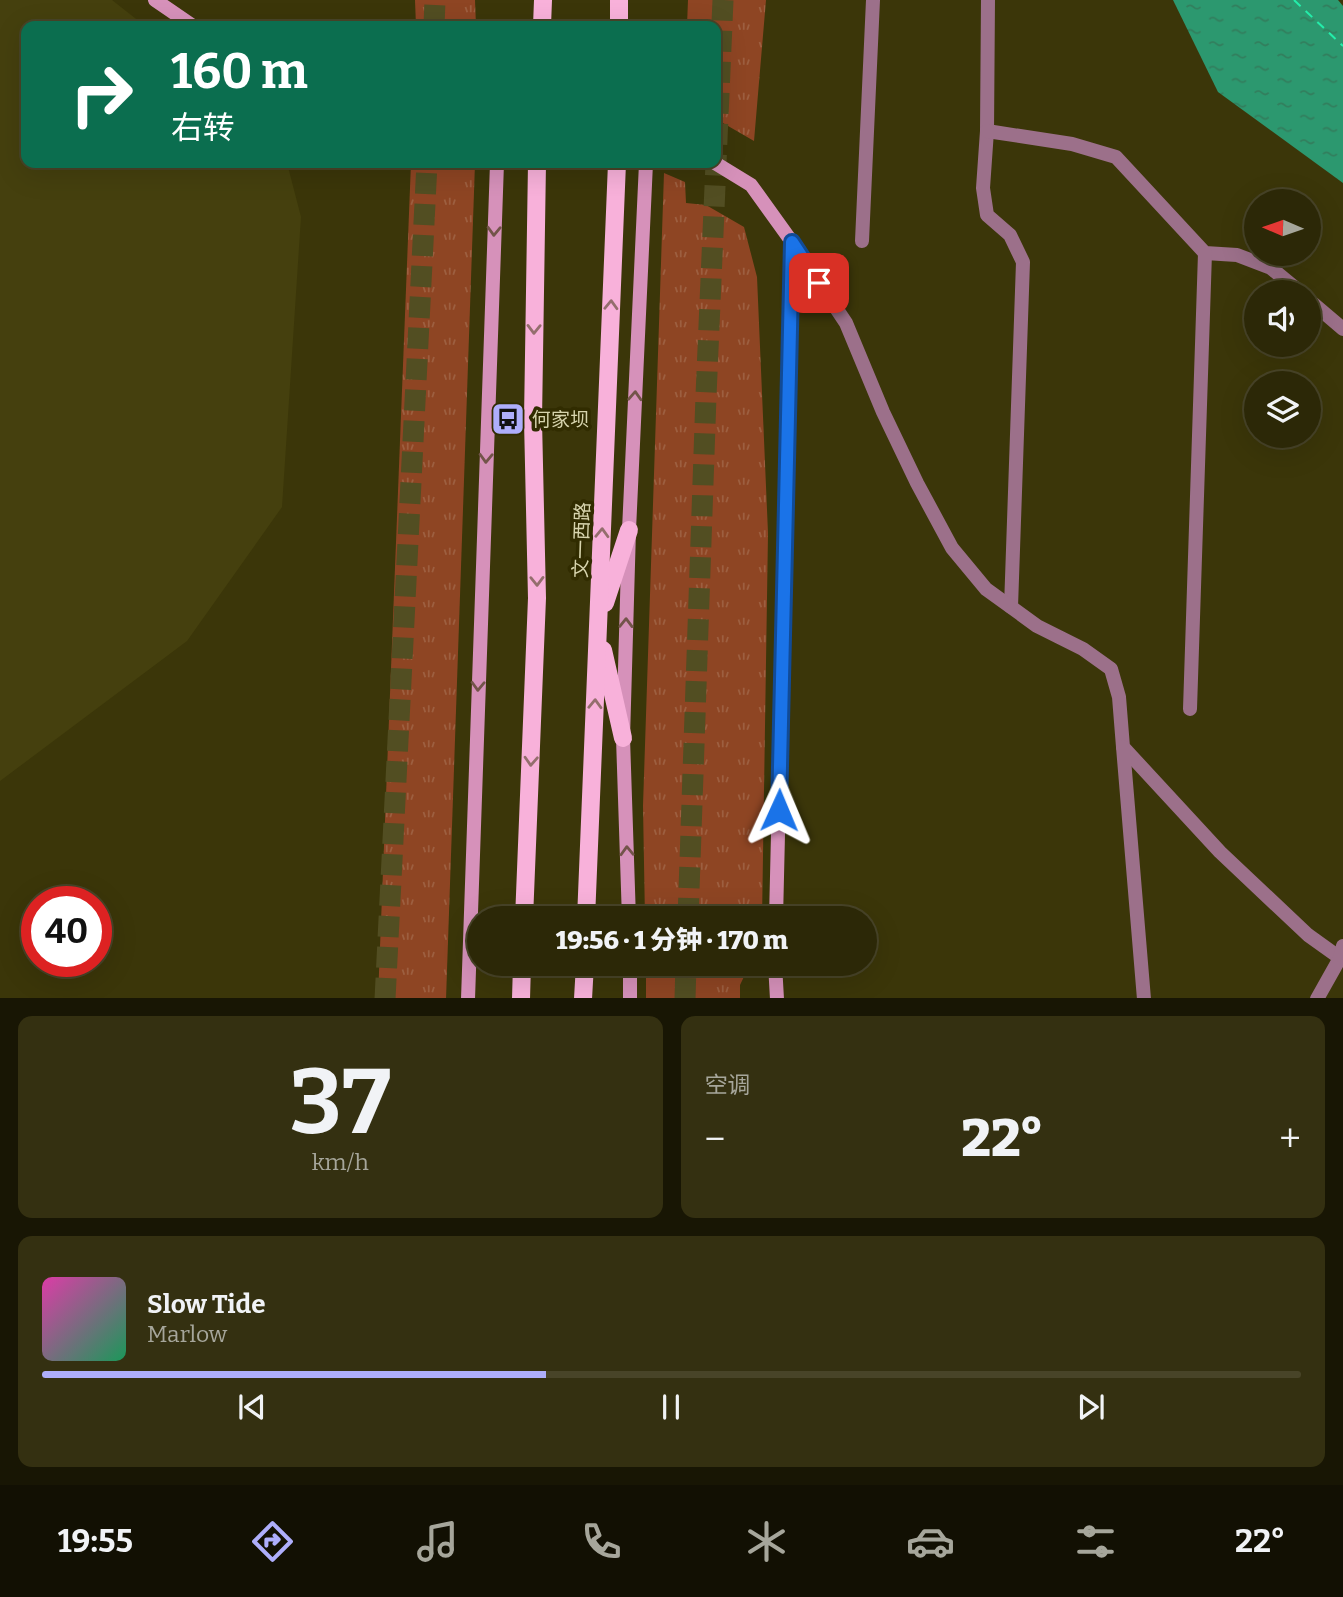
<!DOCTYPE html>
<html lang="zh">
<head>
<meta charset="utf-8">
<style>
	:root { --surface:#2c2807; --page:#343011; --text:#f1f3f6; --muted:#a6a69b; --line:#484428; --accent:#aeaefb }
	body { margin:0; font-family:Bitter,"Noto Sans SC",serif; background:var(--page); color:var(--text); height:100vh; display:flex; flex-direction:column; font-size:26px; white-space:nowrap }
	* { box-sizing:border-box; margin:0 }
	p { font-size:23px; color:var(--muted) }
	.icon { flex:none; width:38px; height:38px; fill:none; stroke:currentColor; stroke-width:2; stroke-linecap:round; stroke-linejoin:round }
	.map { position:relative; height:998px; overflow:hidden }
	.sheet { display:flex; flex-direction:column; gap:18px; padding:18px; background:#181604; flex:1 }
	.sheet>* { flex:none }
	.hud { position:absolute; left:21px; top:21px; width:700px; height:147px; border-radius:14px; box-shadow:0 7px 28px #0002,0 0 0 2px var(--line); background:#0b6e4f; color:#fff; overflow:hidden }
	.needle { width:46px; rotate:272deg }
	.tools { position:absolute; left:1244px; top:189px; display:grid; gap:14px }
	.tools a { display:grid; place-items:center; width:77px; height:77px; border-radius:50%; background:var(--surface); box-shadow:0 7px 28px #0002,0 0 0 2px var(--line); font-size:35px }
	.speed { position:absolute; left:21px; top:886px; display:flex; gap:14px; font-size:35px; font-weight:700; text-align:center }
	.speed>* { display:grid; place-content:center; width:91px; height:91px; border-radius:50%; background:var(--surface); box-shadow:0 7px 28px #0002,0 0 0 2px var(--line); line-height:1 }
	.speed .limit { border:10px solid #d22; background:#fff; color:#111 }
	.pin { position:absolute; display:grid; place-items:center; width:60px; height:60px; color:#fff; margin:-30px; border-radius:14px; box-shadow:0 4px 10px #0006 }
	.me { position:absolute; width:77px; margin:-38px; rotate:1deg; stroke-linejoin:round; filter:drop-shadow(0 0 5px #0008) }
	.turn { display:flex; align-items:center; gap:24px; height:147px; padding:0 35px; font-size:32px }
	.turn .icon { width:91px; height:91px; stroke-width:2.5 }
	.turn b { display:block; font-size:49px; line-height:60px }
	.big { font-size:52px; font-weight:800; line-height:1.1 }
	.sheet .card { flex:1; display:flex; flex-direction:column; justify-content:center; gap:10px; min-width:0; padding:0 24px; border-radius:14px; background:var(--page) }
	.sheet .dial { align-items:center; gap:0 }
	.dial b { font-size:91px; line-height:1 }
	.song { display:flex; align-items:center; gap:21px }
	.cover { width:84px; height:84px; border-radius:10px; background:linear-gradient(135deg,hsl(320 70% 55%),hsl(150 70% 35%)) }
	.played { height:7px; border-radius:4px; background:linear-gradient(90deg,var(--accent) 40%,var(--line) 40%) }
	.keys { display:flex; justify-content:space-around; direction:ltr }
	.heat { display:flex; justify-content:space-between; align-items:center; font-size:38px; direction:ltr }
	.sheet .tiles { flex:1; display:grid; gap:18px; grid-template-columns:1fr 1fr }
	.card:last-child { grid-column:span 2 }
	.trip { position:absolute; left:467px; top:906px; width:410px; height:70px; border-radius:35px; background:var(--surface); box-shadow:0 7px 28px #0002,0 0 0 2px var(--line); font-weight:800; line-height:70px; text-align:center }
	.menu { display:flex; height:112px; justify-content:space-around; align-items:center; background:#121003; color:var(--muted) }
	.menu .icon { width:49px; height:49px }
	.menu .active { color:var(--accent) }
	.menu b { font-size:32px; color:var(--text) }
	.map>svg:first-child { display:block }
	.built { fill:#45400e }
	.grass { fill:url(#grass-tufts) }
	.water { fill:url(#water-ripples) }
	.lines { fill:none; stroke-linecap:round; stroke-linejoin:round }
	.ferry { stroke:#24edaa; stroke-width:2; stroke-dasharray:9 7; stroke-linecap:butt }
	.highway-tunnel { stroke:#524e22; stroke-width:21; stroke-dasharray:21 10; stroke-linecap:butt }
	.street { stroke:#9c708a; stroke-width:14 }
	.secondary { stroke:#d691ba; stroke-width:14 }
	.primary { stroke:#f8b1da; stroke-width:18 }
	.oneway { stroke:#73544a }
	.oneway2 { stroke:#946e6d }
	.route-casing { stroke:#114b97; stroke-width:18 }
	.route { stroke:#1a73e8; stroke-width:12 }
	.labels { text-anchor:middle; stroke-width:7; stroke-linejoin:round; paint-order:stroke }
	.poi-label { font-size:19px; fill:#d7d4ad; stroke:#312c00; text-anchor:start }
	.street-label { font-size:19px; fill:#d7d4ad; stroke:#312c00 }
</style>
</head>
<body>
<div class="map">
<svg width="1343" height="999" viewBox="0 0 1343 999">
	<defs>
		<pattern id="grass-tufts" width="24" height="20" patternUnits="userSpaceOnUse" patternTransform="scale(1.75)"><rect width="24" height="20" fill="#8e4523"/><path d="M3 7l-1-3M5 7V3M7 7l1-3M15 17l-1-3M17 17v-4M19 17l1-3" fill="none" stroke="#9d5f40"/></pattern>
		<pattern id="water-ripples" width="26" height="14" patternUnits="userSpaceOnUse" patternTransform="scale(1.75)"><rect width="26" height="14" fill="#2c986f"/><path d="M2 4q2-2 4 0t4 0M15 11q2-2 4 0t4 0" fill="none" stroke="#327e5d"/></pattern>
	</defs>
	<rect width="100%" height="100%" fill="#3b3609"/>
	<polygon class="built" points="0,0 112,0 145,26 26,26 26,163 287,163 301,217 282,507 187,641 0,781"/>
	<g class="grass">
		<polygon points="415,0 475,0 476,26 416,26"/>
		<polygon points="688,0 766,0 754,141 716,119 716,26 687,26"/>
		<polygon points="411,163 475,163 446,999 378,998"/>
		<polygon points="664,173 685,182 686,203 706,205 744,227 757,277 768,533 762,919 645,919 643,806"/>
		<polygon points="646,964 750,964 740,985 740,998 646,999"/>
	</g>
	<polygon class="water" points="1173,0 1338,0 1343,6 1343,183 1218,92"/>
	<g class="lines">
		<polyline class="ferry" points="1294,0 1343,46"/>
		<g class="highway-tunnel">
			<polyline points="434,26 435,0"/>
			<polyline points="688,919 706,396 723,0"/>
			<polyline points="385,999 427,163"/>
			<polyline points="685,999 686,964"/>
		</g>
		<g class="street">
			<polyline points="988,0 987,131 983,188 987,215 1010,235 1023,262 1011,607"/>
			<polyline points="987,131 1072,144 1116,157 1205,253 1237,255 1271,268 1300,292"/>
			<polyline points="862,241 873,0"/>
			<polyline points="792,242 846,323 883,412 917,483 952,548 986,589 1037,626 1083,649 1111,669 1119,697 1123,747 1220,852 1308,935 1343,960"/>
			<polyline points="1309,300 1343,329"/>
			<polyline points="1190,709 1205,253"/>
			<polyline points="1123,747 1144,999"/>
			<polyline points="1317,999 1340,958 1343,946"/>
		</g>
		<g class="secondary">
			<polyline points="155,0 193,26"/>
			<polyline points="715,163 751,185 792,242 776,919"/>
			<polyline points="629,919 623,738 629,530 646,163"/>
			<polyline points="630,964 630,999"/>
			<polyline points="775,964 777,999"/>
			<polyline points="468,999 497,163"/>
		</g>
		<g class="primary">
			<polyline points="619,0 619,26"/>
			<polyline points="542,26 543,0"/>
			<polyline points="605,603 629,530"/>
			<polyline points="603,650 623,738"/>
			<polyline points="524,919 537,598 533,420 537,163"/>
			<polyline points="586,919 617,163"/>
			<polyline points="521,999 522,964"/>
			<polyline points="583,999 585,964"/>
		</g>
	</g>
	<defs><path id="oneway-chevron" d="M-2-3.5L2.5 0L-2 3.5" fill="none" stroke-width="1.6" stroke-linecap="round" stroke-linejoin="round" transform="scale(1.75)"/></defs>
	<g class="oneway">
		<use href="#oneway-chevron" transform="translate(494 231) rotate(92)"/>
		<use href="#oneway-chevron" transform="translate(635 396) rotate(-87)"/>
		<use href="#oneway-chevron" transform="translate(486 458) rotate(92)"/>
		<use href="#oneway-chevron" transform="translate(626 623) rotate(-89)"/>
		<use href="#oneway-chevron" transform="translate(478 686) rotate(92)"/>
		<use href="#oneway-chevron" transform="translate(627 851) rotate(-92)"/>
	</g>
	<g class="oneway2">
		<use href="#oneway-chevron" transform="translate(611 305) rotate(-88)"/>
		<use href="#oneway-chevron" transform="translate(534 329) rotate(91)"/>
		<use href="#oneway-chevron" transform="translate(602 533) rotate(-88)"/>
		<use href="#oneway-chevron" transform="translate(537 581) rotate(89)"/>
		<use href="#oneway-chevron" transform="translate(595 704) rotate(-88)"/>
		<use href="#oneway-chevron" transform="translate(531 761) rotate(93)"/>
	</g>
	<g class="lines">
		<defs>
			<polyline id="route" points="779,810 792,242 819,283"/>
		</defs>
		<use href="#route" class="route-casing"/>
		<use href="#route" class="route"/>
	</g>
	<defs>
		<symbol id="bus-square" viewBox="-11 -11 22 22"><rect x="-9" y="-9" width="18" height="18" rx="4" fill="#aeaefb" stroke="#312c00"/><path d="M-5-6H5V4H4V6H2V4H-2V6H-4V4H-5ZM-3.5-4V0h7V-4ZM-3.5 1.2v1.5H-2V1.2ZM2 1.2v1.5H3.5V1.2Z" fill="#111"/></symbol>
	</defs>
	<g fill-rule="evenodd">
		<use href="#bus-square" x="489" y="400" width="38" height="38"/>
	</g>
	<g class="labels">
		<g class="poi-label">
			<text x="532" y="426">何家坝</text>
		</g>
		<g class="street-label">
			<text transform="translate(581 540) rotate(-88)" y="7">文一西路</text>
		</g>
	</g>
</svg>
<div class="tools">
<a><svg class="needle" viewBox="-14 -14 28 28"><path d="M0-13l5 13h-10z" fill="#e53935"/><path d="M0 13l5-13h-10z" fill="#a6a69b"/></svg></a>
<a><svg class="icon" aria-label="sound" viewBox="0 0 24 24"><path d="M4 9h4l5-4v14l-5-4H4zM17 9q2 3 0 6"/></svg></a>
<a><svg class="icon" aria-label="layers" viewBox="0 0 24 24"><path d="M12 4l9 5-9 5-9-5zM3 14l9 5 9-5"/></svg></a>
</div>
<div class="speed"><div class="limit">40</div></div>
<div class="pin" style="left:819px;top:283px;background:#d93025"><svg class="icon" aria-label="arrive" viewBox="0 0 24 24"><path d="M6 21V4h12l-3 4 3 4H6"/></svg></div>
<svg class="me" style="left:779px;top:810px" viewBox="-20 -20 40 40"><path d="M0-17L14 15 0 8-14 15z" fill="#1a73e8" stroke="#fff" stroke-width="4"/></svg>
<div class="trip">19:56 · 1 分钟 · 170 m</div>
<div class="hud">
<div class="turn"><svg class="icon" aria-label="right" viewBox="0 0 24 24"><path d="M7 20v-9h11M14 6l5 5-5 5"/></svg><div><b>160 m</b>右转</div></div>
</div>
</div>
<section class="sheet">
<div class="tiles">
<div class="card dial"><b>37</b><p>km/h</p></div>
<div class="card"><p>空调</p>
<div class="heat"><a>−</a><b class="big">22°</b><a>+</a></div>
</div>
<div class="card">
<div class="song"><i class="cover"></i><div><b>Slow Tide</b><p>Marlow</p></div></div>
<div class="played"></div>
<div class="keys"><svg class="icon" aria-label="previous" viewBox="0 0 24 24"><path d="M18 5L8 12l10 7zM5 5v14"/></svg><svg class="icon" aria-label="pause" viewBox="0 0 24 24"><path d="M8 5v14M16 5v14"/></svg><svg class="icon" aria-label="next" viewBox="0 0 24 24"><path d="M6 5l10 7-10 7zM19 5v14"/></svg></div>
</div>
</div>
</section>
<nav class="menu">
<b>19:55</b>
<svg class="icon active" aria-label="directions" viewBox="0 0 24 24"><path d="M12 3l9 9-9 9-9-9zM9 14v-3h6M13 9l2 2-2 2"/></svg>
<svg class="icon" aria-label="music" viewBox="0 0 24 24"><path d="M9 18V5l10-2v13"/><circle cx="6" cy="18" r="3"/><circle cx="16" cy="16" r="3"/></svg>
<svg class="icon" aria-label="phone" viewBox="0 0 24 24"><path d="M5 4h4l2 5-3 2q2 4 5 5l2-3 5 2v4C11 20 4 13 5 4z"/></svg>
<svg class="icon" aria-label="climate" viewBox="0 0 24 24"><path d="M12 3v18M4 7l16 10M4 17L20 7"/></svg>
<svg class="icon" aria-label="car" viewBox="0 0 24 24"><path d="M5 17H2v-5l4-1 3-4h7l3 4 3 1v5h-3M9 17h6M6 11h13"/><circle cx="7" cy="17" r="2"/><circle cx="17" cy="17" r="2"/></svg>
<svg class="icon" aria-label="filters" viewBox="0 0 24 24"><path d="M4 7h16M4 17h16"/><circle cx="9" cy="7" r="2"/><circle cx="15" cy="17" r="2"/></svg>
<b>22°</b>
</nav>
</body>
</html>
